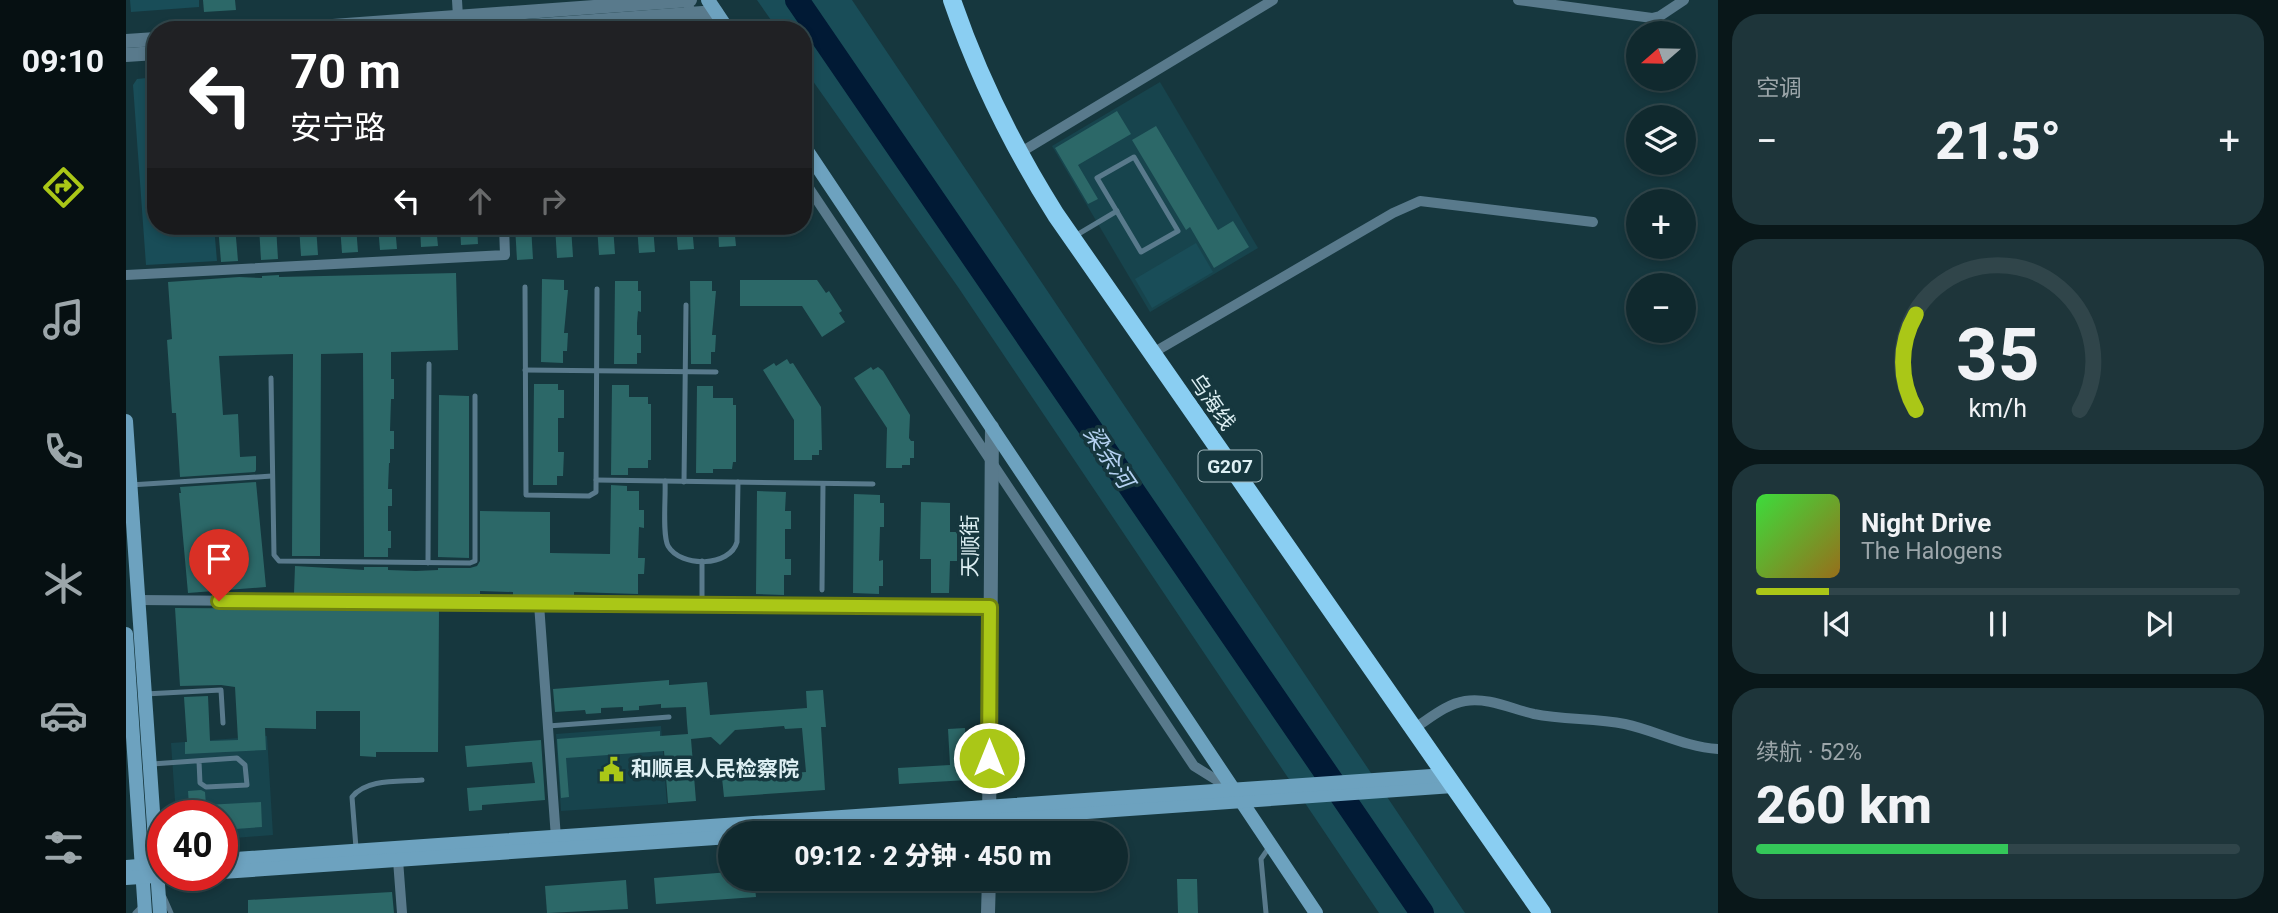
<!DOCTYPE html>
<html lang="zh">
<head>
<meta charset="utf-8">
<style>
	:root { --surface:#10292e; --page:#1e353a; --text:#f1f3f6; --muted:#9ca6aa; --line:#30454a; --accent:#aac717 }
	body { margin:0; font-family:Roboto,"Noto Sans SC",sans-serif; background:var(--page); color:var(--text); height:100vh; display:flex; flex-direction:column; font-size:26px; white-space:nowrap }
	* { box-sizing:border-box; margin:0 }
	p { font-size:23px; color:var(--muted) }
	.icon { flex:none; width:38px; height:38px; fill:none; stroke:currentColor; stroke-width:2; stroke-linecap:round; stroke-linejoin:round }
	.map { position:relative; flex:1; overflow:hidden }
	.details { display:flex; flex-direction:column; gap:14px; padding:14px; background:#091719; width:560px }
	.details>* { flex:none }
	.banner { position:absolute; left:21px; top:21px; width:665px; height:214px; border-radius:28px; box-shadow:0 4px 10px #0003,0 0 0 2px var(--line); background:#202124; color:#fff; overflow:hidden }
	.needle { width:46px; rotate:250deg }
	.controls { position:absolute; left:1500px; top:21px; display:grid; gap:14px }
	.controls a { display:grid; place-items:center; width:70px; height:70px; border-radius:50%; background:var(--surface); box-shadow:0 4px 10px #0003,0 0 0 2px var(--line); font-size:35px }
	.speed { position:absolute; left:21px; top:800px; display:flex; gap:14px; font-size:35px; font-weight:700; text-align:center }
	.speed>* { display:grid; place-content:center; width:91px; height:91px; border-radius:50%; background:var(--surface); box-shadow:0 4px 10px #0003,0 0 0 2px var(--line); line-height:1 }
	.speed .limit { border:10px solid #d22; background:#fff; color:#111 }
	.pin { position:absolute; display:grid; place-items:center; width:60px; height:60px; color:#fff; margin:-72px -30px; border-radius:50% 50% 50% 0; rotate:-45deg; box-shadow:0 0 7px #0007 }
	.pin .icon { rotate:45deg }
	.me { position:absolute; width:77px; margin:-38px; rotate:0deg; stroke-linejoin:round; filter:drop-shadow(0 0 5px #0008) }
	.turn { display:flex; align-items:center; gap:24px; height:147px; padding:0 28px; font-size:32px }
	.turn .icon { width:91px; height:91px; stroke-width:2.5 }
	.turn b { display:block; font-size:49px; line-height:60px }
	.lanes { display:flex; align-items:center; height:66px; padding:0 28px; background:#0003; justify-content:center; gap:35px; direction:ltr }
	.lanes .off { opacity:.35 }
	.big { font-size:52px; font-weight:800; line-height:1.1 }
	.details .widget { flex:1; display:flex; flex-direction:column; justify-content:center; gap:10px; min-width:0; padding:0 24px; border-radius:28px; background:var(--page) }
	.details .dial { align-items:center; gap:0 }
	.dial svg { height:182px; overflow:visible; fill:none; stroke:var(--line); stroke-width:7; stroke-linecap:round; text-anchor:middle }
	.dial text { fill:var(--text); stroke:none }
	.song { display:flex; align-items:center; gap:21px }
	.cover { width:84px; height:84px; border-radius:10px; background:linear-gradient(135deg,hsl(120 70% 55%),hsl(40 70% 35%)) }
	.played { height:7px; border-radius:4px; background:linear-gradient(90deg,var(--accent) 15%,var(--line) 15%) }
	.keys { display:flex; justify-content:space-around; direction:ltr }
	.heat { display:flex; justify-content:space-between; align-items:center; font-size:38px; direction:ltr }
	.charge { height:10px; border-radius:5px; background:linear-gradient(90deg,#34c759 52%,var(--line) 0) }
	.trip { position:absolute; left:592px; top:821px; width:410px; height:70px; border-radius:35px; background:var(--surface); box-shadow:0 4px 10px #0003,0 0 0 2px var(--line); font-weight:800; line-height:70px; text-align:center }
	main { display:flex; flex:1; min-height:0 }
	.dock { display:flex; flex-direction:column; width:126px; justify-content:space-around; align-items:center; background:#061012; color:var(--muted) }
	.dock .icon { width:49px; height:49px }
	.dock .current { color:var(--accent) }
	.dock b { font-size:32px; color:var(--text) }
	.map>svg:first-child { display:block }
	.built { fill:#17444d }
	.green { fill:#194d58 }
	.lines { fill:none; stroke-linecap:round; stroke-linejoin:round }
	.river { stroke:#011a35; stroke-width:24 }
	.building { fill:#2c6868 }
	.service { stroke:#597a8c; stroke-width:5 }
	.minor { stroke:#597a8c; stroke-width:10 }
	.tertiary { stroke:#597a8c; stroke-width:14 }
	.secondary { stroke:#6da2bf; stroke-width:14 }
	.trunk { stroke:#8acef2; stroke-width:18 }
	.route-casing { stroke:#6e810f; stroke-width:18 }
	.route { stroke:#aac717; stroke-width:12 }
	.labels { text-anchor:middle; stroke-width:7; stroke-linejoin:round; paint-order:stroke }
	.shield { fill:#16373e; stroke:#a1b8bd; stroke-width:2 }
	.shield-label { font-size:19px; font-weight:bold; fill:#ddeff3 }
	.street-label { font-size:21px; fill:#ddeff3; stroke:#16373e }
	.poi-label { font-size:21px; font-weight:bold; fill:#ddeff3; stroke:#16373e; text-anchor:start }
	.water-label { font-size:23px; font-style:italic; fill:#b5d1f1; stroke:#16373e }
</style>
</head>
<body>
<main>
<nav class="dock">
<b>09:10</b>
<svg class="icon current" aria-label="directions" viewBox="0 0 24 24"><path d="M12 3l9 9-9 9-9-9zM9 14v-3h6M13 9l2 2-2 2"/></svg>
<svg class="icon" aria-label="music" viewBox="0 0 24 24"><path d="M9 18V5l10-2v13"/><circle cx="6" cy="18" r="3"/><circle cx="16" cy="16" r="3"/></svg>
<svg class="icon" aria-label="phone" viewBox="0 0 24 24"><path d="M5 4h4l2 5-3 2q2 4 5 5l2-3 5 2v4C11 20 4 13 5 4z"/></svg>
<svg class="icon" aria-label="climate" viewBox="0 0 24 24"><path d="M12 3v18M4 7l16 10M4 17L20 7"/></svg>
<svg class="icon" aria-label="car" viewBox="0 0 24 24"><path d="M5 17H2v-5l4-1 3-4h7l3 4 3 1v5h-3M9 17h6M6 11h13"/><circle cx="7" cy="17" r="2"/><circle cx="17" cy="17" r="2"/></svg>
<svg class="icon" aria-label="filters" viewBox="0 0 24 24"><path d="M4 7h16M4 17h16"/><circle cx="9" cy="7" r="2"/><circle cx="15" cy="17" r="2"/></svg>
</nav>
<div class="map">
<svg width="1592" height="913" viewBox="0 0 1592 913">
	<rect width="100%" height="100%" fill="#16373e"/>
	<g class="built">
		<polygon points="1034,82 1132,248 1024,312 926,146"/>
		<polygon points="535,726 541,804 435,811 430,734"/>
		<polygon points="141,736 147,835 96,839 96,816 50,815 45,743"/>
	</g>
	<g class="green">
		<polygon points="4,0 73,0 73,7 5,12"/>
		<polygon points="631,0 726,0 1339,913 1253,913 832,287 677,67 677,30 652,30"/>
		<polygon points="30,77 30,226 88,226 91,261 20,265 7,85 11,79"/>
		<polygon points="1070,243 1087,272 1026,308 1009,279"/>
	</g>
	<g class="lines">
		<polyline class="river" points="671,0 1296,913"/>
	</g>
	<g class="building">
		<polygon points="77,0 109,0 110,10 78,12"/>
		<polygon points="991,111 1005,134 952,165 972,199 962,204 929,148"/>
		<polygon points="1030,126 1092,230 1107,221 1123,247 1088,268 1064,227 1060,230 1006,140"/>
		<polygon points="92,226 109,226 112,261 95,262"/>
		<polygon points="133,226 150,226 152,259 135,260"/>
		<polygon points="173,226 190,226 192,255 175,256"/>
		<polygon points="214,226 230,226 232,252 216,253"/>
		<polygon points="252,226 269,226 271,249 254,250"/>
		<polygon points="294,226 310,226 312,246 295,247"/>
		<polygon points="334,226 351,226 352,244 335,245"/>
		<polygon points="389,226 405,226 407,259 391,260"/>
		<polygon points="429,226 445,226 447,257 431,258"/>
		<polygon points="471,226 487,226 489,254 473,255"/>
		<polygon points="511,226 527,226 529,252 513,253"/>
		<polygon points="550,226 566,226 568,249 552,250"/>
		<polygon points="592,226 608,226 610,246 593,247"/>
		<polygon points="330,273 332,350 265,352 265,379 268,379 268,399 265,399 264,431 268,431 268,449 264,449 264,463 263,463 262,489 266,489 266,506 262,506 262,531 265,531 265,548 262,548 262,557 238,557 237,353 195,354 194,556 166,556 167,354 93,356 97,415 112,414 114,457 130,456 130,470 129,472 54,477 50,413 46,413 41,340 46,339 42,282 113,277 136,278 136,276 153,275 153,277"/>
		<polygon points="416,279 438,280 438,290 442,290 438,333 442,333 441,351 437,351 437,363 415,362"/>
		<polygon points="614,280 691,280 700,293 703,291 716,311 713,313 719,322 696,337 676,306 614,306"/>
		<polygon points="489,281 512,281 512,291 515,291 515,312 512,311 511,323 511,335 515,335 515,353 511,353 511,364 488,364"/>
		<polygon points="564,281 586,281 586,291 590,291 586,335 590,335 589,352 585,352 585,364 565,364"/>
		<polygon points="661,359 664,364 667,363 695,407 696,450 693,450 693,455 686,455 686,460 668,460 668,420 637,370 648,363 650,366"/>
		<polygon points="745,367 747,370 752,367 757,371 784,415 783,438 785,441 788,441 788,458 784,458 784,465 776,465 776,468 760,468 761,428 728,378"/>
		<polygon points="408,384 432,384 432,390 438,390 438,418 432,418 432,452 438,452 437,476 431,476 431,485 407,485"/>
		<polygon points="486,385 503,385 503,397 522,397 522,404 525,404 525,460 522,460 522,468 502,468 502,475 485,475"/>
		<polygon points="571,386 587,386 587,398 607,398 607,405 610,405 610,462 607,462 606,469 587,469 587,473 570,473"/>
		<polygon points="313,395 343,396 343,558 312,557"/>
		<polygon points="130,482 140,587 62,593 53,493 55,493 54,487"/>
		<polygon points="485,485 501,486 501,491 513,491 513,510 518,510 518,528 513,527 512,558 519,558 518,574 512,574 512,594 448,592 448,596 387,595 387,592 354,591 354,595 168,593 169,566 238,570 238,567 262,567 262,570 290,571 312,570 312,568 344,568 351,566 354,561 354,511 424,512 424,553 484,554"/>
		<polygon points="631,491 660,492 659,511 665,511 665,529 659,529 659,559 665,559 665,575 658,575 658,595 630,594"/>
		<polygon points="728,494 754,495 754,503 758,503 758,527 754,527 753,561 757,560 757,586 753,586 753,594 727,593"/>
		<polygon points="795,502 824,503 824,532 831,532 831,561 824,561 823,593 805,593 805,559 794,559"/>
		<polygon points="49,608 313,610 312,752 250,752 250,757 234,756 234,711 190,711 190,729 139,728 140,750 59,754 59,742 61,742 58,697 82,696 84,741 112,740 109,687 95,685 54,686"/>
		<polygon points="543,680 543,685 581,682 584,715 681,708 680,691 697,690 700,727 695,727 699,790 598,797 596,778 680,772 676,728 659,729 658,726 609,730 594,745 585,737 565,739 570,801 542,803 538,751 440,758 443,797 435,798 431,739 534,731 534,736 562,734 561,723 560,707 535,708 535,704 513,706 513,710 497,711 497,707 475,708 475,713 460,714 459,710 429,712 427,689"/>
		<polygon points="839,728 842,780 773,784 772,768 824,765 822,729"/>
		<polygon points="415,740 419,800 356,805 356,810 343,811 341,788 409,783 406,762 341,767 339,746"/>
		<polygon points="75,790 79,792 80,805 135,802 136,827 96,830 96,816 52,816 52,807 63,806 62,791"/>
		<polygon points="604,872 604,878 628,878 630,897 530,904 528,878"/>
		<polygon points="1051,879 1071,879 1072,913 1052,913"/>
		<polygon points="500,880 502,909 421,913 419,886"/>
		<polygon points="266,892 268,913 122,913 122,900"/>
	</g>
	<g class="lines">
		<g class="service">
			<polygon points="1008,157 1052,231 1015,252 971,178"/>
			<polyline points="949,236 991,211"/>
			<polyline points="399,287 400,495 463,496 470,492 471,289"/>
			<polyline points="399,370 590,372"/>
			<polyline points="145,378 148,555 153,561 344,563 349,561 349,396"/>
			<polyline points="470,480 747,484"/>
			<path d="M539,481C540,497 536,534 542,546C555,568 604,567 611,542L612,482"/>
			<polyline points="558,482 560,305"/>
			<polyline points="4,485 146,476"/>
			<polyline points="302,563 303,364"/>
			<polyline points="696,590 697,484"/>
			<polyline points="576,605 576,561"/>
			<polyline points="19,694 95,690 97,723"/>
			<polyline points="422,726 543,717"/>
			<polyline points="26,764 111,758 119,765 121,785 80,787 74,783 73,761"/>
			<path d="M230,848L226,797C241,778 274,782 296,780"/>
			<polyline points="38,897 45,913"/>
			<polyline points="9,913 17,905"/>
			<polyline points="1140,913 1135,859 1144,846"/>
		</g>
		<g class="minor">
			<polyline points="331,0 332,17"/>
			<polyline points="1392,0 1526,18 1534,16 1558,0"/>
			<polyline points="563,8 578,30"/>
			<polyline points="892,154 1147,0"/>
			<polyline points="677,179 1068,766 1105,789"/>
			<polyline points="0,275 379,255 378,226"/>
			<polyline points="1025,354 1267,213 1294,201 1467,222"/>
			<polyline points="12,600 864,607"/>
			<polyline points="413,604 430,838"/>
			<path d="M1287,729C1303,719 1320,704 1339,701C1362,697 1386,709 1408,714C1438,720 1468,718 1499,724C1531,731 1559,747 1592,749"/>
			<polyline points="272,860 276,913"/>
		</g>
		<g class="tertiary">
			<polyline points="152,30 564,0"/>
			<polyline points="348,30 590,12"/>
			<polyline points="0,41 30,39"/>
			<polyline points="0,55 30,53"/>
			<polyline points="863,833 866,427"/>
			<polyline points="862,913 863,878"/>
		</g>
		<g class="secondary">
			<polyline points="582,0 602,30"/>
			<polyline points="677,145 1190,913"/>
			<polyline points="0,421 34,913"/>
			<polyline points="0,634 19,913"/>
			<polyline points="666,833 1327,786"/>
			<polyline points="96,860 1320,775"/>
			<polyline points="0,867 25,865"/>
			<polyline points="96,872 604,837"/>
			<polyline points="0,878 44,875"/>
		</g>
		<path class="trunk" d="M826,0C852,76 887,147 930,215L1416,913"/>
	</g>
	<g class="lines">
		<defs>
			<polyline id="route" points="93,601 864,607 863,758"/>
		</defs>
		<use href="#route" class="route-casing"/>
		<use href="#route" class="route"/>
	</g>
	<defs>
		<symbol id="civic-bare" viewBox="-9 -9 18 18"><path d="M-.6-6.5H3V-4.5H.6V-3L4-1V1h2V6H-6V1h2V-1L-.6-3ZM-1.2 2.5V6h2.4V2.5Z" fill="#aac717" stroke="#16373e" stroke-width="2.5" paint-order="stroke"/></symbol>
	</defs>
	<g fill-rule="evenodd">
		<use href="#civic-bare" x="468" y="752" width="35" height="35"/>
	</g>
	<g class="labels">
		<rect class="shield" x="1072.5" y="450.5" width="63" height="31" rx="5"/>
		<g class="shield-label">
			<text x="1104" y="473">G207</text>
		</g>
		<g class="street-label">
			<text transform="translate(1086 402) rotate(55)" y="7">乌海线</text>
			<text transform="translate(844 546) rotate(-90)" y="7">天顺街</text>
		</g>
		<g class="poi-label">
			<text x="505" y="776">和顺县人民检察院</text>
		</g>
		<g class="water-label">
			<text transform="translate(983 457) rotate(56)" y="8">梁余河</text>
		</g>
	</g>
</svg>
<div class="controls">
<a><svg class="needle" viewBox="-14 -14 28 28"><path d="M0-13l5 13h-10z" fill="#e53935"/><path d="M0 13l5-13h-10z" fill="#9ca6aa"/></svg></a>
<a><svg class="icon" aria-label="layers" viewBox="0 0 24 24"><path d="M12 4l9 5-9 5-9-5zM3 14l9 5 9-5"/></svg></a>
<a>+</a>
<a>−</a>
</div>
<div class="speed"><div class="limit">40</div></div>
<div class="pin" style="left:93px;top:601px;background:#d93025"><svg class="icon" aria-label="arrive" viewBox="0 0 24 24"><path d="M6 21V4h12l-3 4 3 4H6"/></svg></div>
<svg class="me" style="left:863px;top:758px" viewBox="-20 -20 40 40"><circle r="17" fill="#aac717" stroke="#fff" stroke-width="3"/><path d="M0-11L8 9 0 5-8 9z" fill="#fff"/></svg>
<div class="trip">09:12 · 2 分钟 · 450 m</div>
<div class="banner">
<div class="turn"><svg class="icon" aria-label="left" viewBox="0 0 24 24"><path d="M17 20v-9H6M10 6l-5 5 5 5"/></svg><div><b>70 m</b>安宁路</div></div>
<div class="lanes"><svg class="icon" aria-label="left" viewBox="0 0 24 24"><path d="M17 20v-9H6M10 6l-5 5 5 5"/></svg><svg class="icon off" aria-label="ahead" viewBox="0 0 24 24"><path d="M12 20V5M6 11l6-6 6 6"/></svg><svg class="icon off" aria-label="right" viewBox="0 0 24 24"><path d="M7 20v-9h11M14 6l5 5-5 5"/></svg></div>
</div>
</div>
<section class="details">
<div class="widget"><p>空调</p>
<div class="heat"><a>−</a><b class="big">21.5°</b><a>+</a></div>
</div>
<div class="widget dial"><svg viewBox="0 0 100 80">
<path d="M14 69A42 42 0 1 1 86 69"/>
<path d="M14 69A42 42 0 0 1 14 27" stroke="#aac717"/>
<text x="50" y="56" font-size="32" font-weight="700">35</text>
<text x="50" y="72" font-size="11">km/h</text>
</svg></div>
<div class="widget">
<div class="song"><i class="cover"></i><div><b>Night Drive</b><p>The Halogens</p></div></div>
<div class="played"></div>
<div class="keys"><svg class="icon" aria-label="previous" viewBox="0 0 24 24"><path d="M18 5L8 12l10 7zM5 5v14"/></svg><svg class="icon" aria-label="pause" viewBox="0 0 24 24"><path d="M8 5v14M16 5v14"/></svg><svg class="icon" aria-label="next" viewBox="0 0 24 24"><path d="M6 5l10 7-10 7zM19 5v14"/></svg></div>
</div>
<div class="widget"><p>续航 · 52%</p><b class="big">260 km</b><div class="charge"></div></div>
</section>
</main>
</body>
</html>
